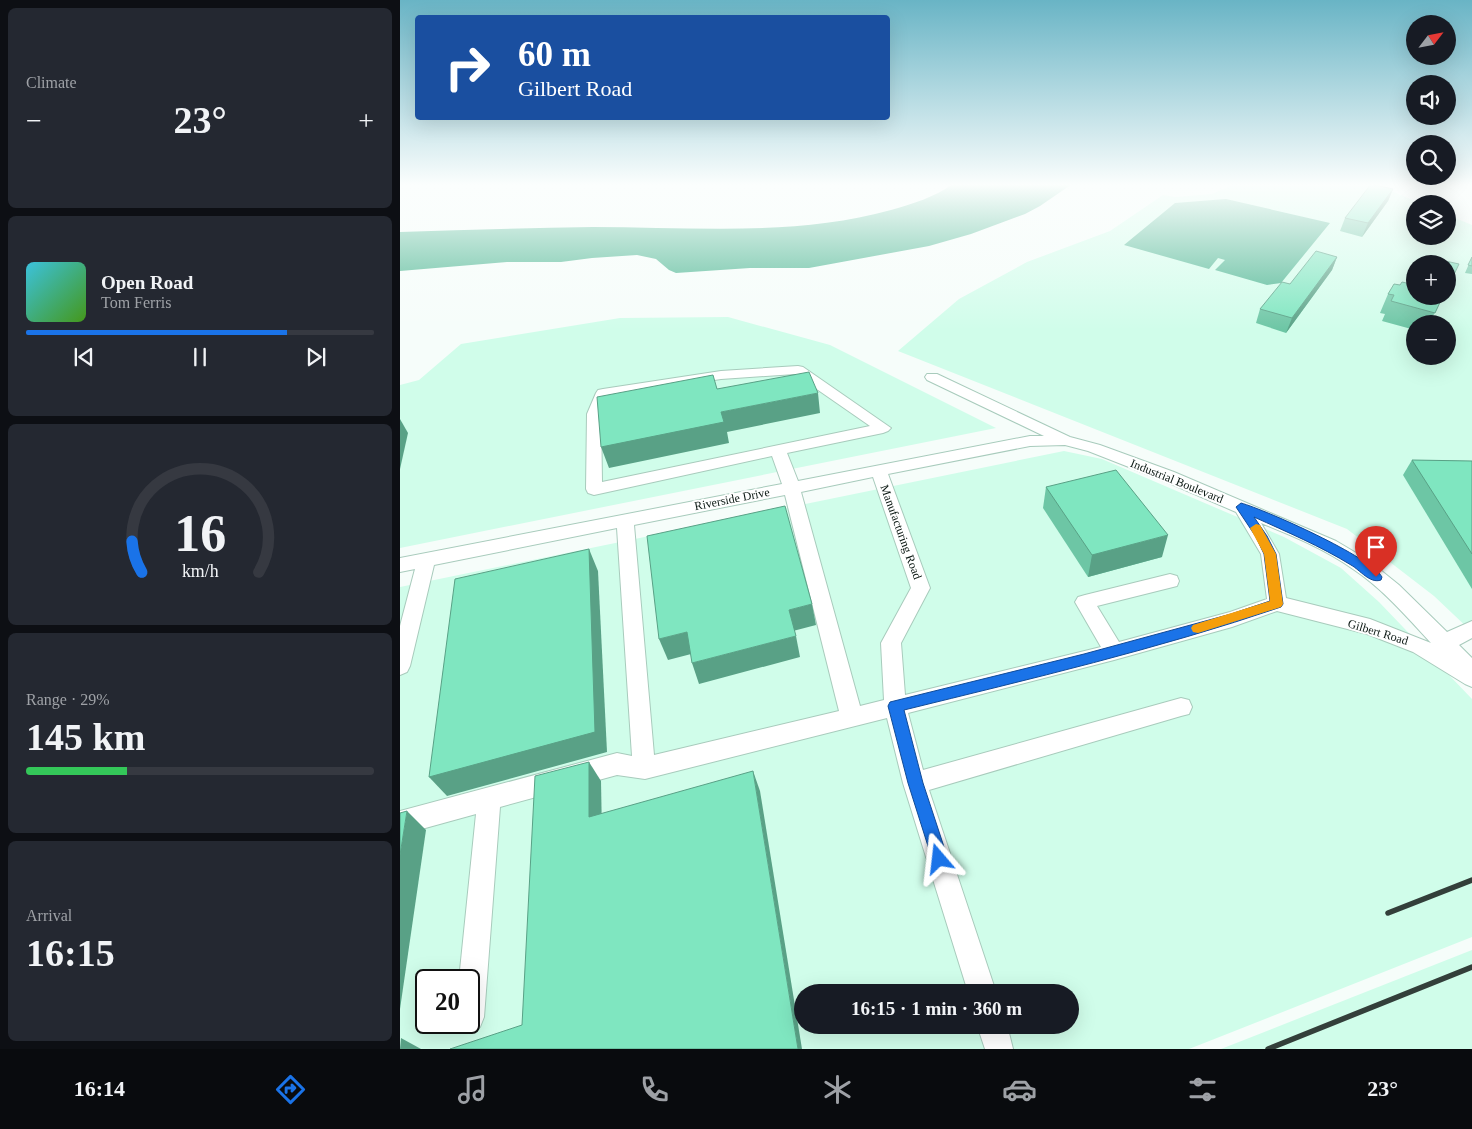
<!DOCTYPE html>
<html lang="en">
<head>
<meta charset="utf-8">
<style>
	:root { --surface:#171b24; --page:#242831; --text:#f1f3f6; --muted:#9ea1a6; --line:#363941; --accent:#1a73e8 }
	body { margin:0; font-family:"Times New Roman",serif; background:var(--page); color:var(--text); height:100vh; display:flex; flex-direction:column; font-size:19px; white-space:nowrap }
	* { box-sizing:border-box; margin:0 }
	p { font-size:16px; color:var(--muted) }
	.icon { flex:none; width:28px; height:28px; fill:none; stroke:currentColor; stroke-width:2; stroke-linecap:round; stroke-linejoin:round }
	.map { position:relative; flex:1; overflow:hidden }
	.panel { display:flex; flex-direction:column; gap:8px; padding:8px; background:#0d0f14; width:400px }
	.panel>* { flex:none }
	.banner { position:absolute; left:15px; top:15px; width:475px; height:105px; border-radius:5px; box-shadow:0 5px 20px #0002; background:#1a4fa0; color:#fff; overflow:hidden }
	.needle { width:32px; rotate:58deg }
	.controls { position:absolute; left:1006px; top:15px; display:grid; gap:10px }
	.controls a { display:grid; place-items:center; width:50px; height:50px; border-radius:50%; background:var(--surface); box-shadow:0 5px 20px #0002; font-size:25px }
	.speed { position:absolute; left:15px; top:969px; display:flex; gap:10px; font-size:25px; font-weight:700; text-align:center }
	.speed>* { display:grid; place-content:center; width:65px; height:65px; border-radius:50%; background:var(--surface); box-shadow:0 5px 20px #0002; line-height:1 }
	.speed .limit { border:2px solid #111; border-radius:8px; background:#fff; color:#111 }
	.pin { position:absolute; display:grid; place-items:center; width:42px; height:42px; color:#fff; margin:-51px -21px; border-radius:50% 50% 50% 0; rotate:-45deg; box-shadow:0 0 5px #0007 }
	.pin .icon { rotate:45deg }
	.me { position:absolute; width:55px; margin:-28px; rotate:343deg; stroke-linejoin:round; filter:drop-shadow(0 0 4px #0008) }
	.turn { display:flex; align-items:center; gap:18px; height:105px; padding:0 20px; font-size:22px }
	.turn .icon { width:65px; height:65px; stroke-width:2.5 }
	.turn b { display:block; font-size:35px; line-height:42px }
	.big { font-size:38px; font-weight:800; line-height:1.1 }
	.panel .widget { flex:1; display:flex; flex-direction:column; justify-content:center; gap:8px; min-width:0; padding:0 18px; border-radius:8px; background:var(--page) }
	.panel .dial { align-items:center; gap:0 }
	.dial svg { height:130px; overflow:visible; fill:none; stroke:var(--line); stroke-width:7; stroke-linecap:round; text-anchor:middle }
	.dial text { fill:var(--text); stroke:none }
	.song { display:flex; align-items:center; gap:15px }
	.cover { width:60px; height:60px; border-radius:8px; background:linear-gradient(135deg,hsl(190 70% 55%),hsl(100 70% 35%)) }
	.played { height:5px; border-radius:2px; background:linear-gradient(90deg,var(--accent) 75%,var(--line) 75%) }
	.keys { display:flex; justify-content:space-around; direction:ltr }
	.heat { display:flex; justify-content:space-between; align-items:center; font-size:28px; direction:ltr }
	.charge { height:8px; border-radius:4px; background:linear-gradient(90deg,#34c759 29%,var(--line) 0) }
	.trip { position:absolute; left:394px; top:984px; width:285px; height:50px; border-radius:25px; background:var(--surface); box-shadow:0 5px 20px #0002; font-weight:800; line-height:50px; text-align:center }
	.dock { display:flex; height:80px; justify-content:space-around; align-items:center; background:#090b0e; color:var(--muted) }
	.dock .icon { width:35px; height:35px }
	.dock .selected { color:var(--accent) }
	.dock b { font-size:22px; color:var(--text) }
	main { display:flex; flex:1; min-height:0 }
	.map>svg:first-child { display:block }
	.built { fill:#d0fdea; fill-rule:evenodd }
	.water { fill:#4cb591 }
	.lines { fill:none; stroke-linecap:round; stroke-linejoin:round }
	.minor-casing { stroke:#a8cbbc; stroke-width:2 }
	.minor { fill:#fff; fill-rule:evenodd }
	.rail { stroke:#333f3a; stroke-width:5.5 }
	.wall { fill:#6dc6a5 }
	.shaded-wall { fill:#59a186 }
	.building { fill:#7fe6c0; stroke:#59a186 }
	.route { fill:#1a73e8; stroke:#114b97 }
	.slow { fill:#f59e0b }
	.labels { text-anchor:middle; stroke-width:4; stroke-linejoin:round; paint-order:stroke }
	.street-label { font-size:12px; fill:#0a1712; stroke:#fff }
</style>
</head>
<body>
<main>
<section class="panel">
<div class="widget"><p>Climate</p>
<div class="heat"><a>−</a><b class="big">23°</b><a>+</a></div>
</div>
<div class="widget">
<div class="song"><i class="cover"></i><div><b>Open Road</b><p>Tom Ferris</p></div></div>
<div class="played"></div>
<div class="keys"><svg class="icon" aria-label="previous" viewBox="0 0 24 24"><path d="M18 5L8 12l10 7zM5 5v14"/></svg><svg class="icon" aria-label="pause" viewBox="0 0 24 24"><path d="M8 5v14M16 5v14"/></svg><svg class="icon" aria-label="next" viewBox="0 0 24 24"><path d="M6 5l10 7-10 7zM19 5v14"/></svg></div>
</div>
<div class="widget dial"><svg viewBox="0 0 100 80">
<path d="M14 69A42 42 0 1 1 86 69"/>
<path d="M14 69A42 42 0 0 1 8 50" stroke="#1a73e8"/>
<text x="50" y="56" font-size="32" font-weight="700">16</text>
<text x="50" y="72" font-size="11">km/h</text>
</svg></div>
<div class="widget"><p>Range · 29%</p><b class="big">145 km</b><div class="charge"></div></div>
<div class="widget"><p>Arrival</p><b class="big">16:15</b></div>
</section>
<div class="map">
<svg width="1072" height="1049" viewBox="0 0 1072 1049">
	<rect width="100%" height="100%" fill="#f6fdfa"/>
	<g class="built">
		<path d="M834,184H975L1022,204H1015V236H1048V215L1072,225V632L1034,596L947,529L498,351L559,299L627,262L710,231L763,195L776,197L812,194ZM1015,264H1048V296H1015ZM1015,324H1048V356H1015Z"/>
		<polygon points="328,317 430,345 596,428 0,548 0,385 19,380 61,344 220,318"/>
		<path d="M664,451L702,459L884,537L941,568L979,602L1072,699V937L789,1049H0V587ZM26,980H69V1022H26ZM402,992H670V1025H402Z"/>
		<polygon points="1072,950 1072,1049 821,1049"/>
	</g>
	<g class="water">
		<path d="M553,184H672L640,206L625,214L571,234L529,246L409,268H350L276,273L269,270L256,259L237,255L192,258L161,262H107L0,271V232C64,230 129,228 193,227C292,227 394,237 491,210C512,204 535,197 553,184Z"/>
		<polygon points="826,199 930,223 881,283 867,285 815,270 825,260 818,258 809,269 724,245 775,203"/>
	</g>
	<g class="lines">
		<defs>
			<g id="minor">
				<path d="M398,366L403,367L491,428L488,431L483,433L387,453L398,481L630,436H644L527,380L525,377L527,374H537L670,437L700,445L774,472L936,541L968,560L999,585L1047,632L1072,621V638L1059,645L1072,658V687L1065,684L1013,652L967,634L877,611L832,627L714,660L508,713L523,770L781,698L789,700L792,707L789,714L781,716L529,790L596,992H568L503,783L487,718L245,779L217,775L100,807L84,1017L80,1027L70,1031L60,1027L58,1022H69V980H59L76,814L0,835V811L217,753L232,756L217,528L34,565L10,666L7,672L0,675V626L15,569L0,572V558L382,484L372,456L194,495L188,493L186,489L187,414L196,393L198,390L203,389L321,371ZM395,374L470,426L202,482L201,414L209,396L321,379ZM665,445L688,451L762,480L836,512L861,554L867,599L830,612L719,642L697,606L777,586L779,581L777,576L770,574L685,595L678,597L675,602L701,647L505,695L501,643L530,588L488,474L630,446ZM473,477L511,588L481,643L484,700L460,706L401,492ZM385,495L439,711L254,755L234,525ZM861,523C893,536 925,549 953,569C983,589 1007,617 1031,643L970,619L886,598L879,554Z"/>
				<polygon points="577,1025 607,1025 613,1049 585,1049"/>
			</g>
		</defs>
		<use href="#minor" class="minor-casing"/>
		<use href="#minor" class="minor"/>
		<g class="rail">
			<polyline points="988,913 1072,880"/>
			<polyline points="868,1049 1072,967"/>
		</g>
	</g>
	<g class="wall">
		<polygon points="993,189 988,201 962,237 940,231 945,218"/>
		<polygon points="937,257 932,270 886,333 856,323 860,309 890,284"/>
		<polygon points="1072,257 1072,274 1065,273"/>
		<polygon points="1000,285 1043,296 1029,324 1015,324 1015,330 982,321 985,314 980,313 988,294"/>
		<polygon points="1012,460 1072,461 1072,589 1003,475"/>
		<polygon points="646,487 762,557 688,577 643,508"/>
	</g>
	<g class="shaded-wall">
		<polygon points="993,189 988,201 962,237 968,223"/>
		<polygon points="937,257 932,270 886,333 892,318"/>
		<polygon points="418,393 420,413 327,432 329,443 209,468 201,447 321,412"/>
		<polygon points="0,419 8,433 0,469"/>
		<polygon points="768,535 762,557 688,577 692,555"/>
		<polygon points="189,549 198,571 207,752 47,796 29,777"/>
		<polygon points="412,604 416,625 393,631 389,610"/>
		<polygon points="287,632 295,653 268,660 259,639"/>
		<polygon points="396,636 400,657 299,684 292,663"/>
		<polygon points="189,762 201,781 202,835 189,817"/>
		<polygon points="353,771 360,791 402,1049 398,1049"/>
		<polygon points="7,811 26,830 0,1009 0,855"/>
		<polygon points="1,1038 21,1049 0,1049"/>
	</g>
	<g class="building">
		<polygon points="971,184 993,189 968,223 945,218"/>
		<polygon points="916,251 937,257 892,318 860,309 882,282 890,284"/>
		<polygon points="1072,257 1072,266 1068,265"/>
		<polygon points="1032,258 1059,264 1048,287 1048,264 1029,264"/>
		<polygon points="1002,282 1015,285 1015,296 1043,296 1035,313 991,301 994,295 988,294 994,284 1000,285"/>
		<polygon points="409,372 418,393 321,412 324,422 201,447 197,397 313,375 317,389"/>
		<polygon points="1012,460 1072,461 1072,554"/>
		<polygon points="716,470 768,535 692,555 646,487"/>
		<polygon points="385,506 412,604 389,610 396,636 292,663 287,632 259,639 247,536"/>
		<polygon points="189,549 195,732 29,777 55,579"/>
		<polygon points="189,762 189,817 353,771 398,1049 50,1049 122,1025 135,776"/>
		<polygon points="7,811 0,855 0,813"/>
	</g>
	<linearGradient id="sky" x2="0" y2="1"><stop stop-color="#69b4c5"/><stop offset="0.56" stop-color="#fbfefd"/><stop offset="1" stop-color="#fbfefd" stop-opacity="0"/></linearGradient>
	<rect width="1072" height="330" fill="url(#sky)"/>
	<path class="route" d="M841,503C866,510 971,557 982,577L981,580C970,584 960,570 951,565C920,546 887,532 854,517L867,536L876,554L883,604L881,607C758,649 630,679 504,710L523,783L548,859L545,865L539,867L534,865L508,783L488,706L490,702L684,654L831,614L870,601L864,554L856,537L836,507Z"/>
	<polygon class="slow" points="856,524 860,525 876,554 883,604 881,607 798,633 793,632 791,628 793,625 870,601 864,554 850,528"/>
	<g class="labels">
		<g class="street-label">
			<text transform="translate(777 481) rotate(22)" y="4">Industrial Boulevard</text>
			<text transform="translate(332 499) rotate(-11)" y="4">Riverside Drive</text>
			<text transform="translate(501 532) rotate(70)" y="4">Manufacturing Road</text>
			<text transform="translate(978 632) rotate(17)" y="4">Gilbert Road</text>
		</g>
	</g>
</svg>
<div class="controls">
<a><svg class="needle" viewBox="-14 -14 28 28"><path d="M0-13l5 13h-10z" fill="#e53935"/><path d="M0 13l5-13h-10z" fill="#9ea1a6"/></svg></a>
<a><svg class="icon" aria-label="sound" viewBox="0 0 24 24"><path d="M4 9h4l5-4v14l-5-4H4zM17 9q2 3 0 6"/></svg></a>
<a><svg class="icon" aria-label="search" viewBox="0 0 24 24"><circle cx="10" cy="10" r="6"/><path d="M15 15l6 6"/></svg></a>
<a><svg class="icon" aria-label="layers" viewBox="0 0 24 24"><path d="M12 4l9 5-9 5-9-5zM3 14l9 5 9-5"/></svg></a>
<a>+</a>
<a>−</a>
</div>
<div class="speed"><div class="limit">20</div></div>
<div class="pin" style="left:976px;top:577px;background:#d93025"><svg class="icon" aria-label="arrive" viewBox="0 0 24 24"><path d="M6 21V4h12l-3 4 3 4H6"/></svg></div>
<svg class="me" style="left:539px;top:859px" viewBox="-20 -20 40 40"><path d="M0-17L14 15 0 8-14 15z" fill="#1a73e8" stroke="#fff" stroke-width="4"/></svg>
<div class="trip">16:15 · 1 min · 360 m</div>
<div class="banner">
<div class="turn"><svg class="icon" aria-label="right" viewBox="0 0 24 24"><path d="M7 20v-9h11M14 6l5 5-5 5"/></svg><div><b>60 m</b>Gilbert Road</div></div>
</div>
</div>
</main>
<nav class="dock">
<b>16:14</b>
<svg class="icon selected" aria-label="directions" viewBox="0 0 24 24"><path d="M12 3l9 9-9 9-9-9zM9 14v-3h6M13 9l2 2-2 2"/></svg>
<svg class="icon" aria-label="music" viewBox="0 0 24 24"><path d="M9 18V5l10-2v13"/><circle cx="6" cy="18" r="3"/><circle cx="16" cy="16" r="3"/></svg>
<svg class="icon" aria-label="phone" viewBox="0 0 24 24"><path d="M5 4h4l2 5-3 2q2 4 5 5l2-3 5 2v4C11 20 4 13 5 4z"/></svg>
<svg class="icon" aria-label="climate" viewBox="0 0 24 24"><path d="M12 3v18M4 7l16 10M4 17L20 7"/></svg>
<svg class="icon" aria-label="car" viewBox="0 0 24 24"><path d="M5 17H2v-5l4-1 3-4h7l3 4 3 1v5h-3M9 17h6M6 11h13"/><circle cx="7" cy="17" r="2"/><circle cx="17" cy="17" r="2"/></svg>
<svg class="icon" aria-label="filters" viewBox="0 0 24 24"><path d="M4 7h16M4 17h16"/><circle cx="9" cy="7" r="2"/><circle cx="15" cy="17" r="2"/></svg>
<b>23°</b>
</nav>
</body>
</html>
